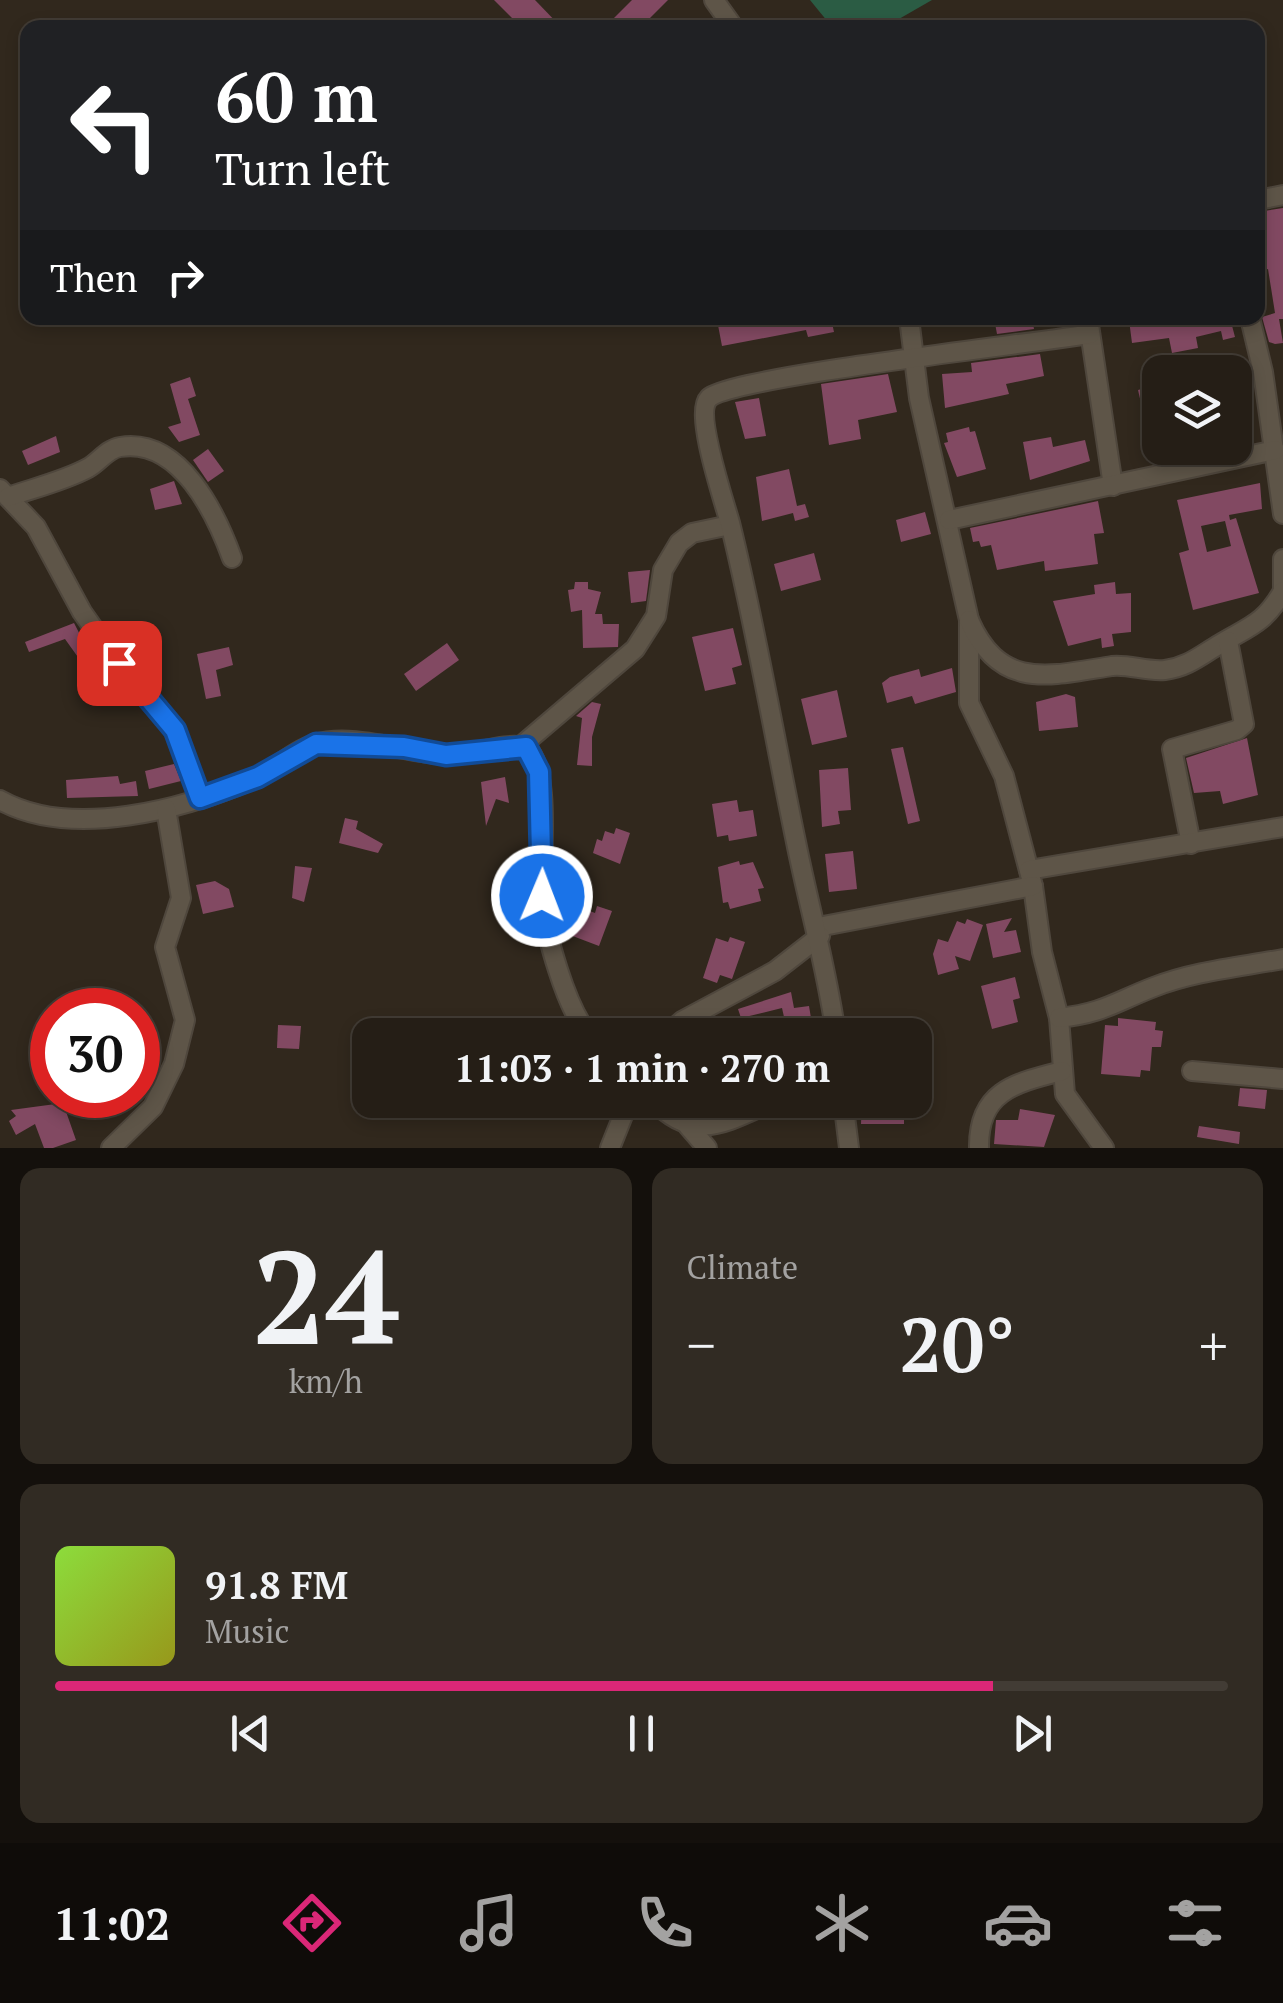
<!DOCTYPE html>
<html lang="en">
<head>
<meta charset="utf-8">
<style>
	:root { --surface:#251e16; --page:#312b23; --text:#f1f3f6; --muted:#a3a2a1; --line:#423c35; --accent:#db2777 }
	body { margin:0; font-family:"PT Serif",serif; background:var(--page); color:var(--text); height:100vh; display:flex; flex-direction:column; font-size:38px; white-space:nowrap }
	* { box-sizing:border-box; margin:0 }
	p { font-size:32px; color:var(--muted) }
	.icon { flex:none; width:55px; height:55px; fill:none; stroke:currentColor; stroke-width:2; stroke-linecap:round; stroke-linejoin:round }
	.map { position:relative; height:1148px; overflow:hidden }
	.details { display:flex; flex-direction:column; gap:20px; padding:20px; background:#14100c; flex:1 }
	.details>* { flex:none }
	.hud { position:absolute; left:20px; top:20px; width:1245px; height:305px; border-radius:20px; box-shadow:0 5px 15px #0003,0 0 0 2px var(--line); background:#202124; color:#fff; overflow:hidden }
	.fabs { position:absolute; left:1142px; top:355px; display:grid; gap:20px }
	.fabs a { display:grid; place-items:center; width:110px; height:110px; border-radius:20px; background:var(--surface); box-shadow:0 5px 15px #0003,0 0 0 2px var(--line); font-size:50px }
	.speed { position:absolute; left:30px; top:988px; display:flex; gap:20px; font-size:50px; font-weight:700; text-align:center }
	.speed>* { display:grid; place-content:center; width:130px; height:130px; border-radius:50%; background:var(--surface); box-shadow:0 5px 15px #0003,0 0 0 2px var(--line); line-height:1 }
	.speed .limit { border:15px solid #d22; background:#fff; color:#111 }
	.pin { position:absolute; display:grid; place-items:center; width:85px; height:85px; color:#fff; margin:-42px; border-radius:20px; box-shadow:0 5px 15px #0006 }
	.me { position:absolute; width:110px; margin:-55px; rotate:1deg; stroke-linejoin:round; filter:drop-shadow(0 0 8px #0008) }
	.turn { display:flex; align-items:center; gap:35px; height:210px; padding:0 30px; font-size:45px }
	.turn .icon { width:130px; height:130px; stroke-width:2.5 }
	.turn b { display:block; font-size:70px; line-height:85px }
	.then { display:flex; align-items:center; height:95px; padding:0 30px; background:#0003; gap:20px; font-size:38px }
	.big { font-size:75px; font-weight:800; line-height:1.1 }
	.details .card { flex:1; display:flex; flex-direction:column; justify-content:center; gap:15px; min-width:0; padding:0 35px; border-radius:20px; background:var(--page) }
	.details .dial { align-items:center; gap:0 }
	.dial b { font-size:130px; line-height:1 }
	.song { display:flex; align-items:center; gap:30px }
	.cover { width:120px; height:120px; border-radius:15px; background:linear-gradient(135deg,hsl(90 70% 55%),hsl(60 70% 35%)) }
	.played { height:10px; border-radius:5px; background:linear-gradient(90deg,var(--accent) 80%,var(--line) 80%) }
	.keys { display:flex; justify-content:space-around; direction:ltr }
	.heat { display:flex; justify-content:space-between; align-items:center; font-size:55px; direction:ltr }
	.details .tiles { flex:1; display:grid; gap:20px; grid-template-columns:1fr 1fr }
	.card:last-child { grid-column:span 2 }
	.trip { position:absolute; left:352px; top:1018px; width:580px; height:100px; border-radius:20px; background:var(--surface); box-shadow:0 5px 15px #0003,0 0 0 2px var(--line); font-weight:800; line-height:100px; text-align:center }
	.tabs { display:flex; height:160px; justify-content:space-around; align-items:center; background:#0f0c09; color:var(--muted) }
	.tabs .icon { width:70px; height:70px }
	.tabs .on { color:var(--accent) }
	.tabs b { font-size:45px; color:var(--text) }
	.map>svg:first-child { display:block }
	.green { fill:#2b5c44 }
	.building { fill:#824962; fill-rule:evenodd }
	.lines { fill:none; stroke-linecap:round; stroke-linejoin:round }
	.minor-casing { stroke:#4f473d; stroke-width:22 }
	.minor { stroke:#5e5548; stroke-width:18 }
	.route-casing { stroke:#114b97; stroke-width:25 }
	.route { stroke:#1a73e8; stroke-width:18 }
</style>
</head>
<body>
<div class="map">
<svg width="1283" height="1148" viewBox="0 0 1283 1148">
	<rect width="100%" height="100%" fill="#31281d"/>
	<polygon class="green" points="810,0 932,0 885,27 832,27"/>
	<g class="building">
		<polygon points="494,0 535,0 562,28 522,28"/>
		<polygon points="632,0 668,0 640,28 604,28"/>
		<polygon points="1283,208 1283,319 1279,319 1283,343 1275,344 1269,342 1262,317 1275,313 1268,269 1258,272 1258,212"/>
		<polygon points="728,318 831,318 834,332 808,337 806,330 722,346 717,320"/>
		<polygon points="994,318 1032,318 1034,329 997,334"/>
		<polygon points="1143,318 1230,318 1235,337 1223,340 1221,331 1196,337 1198,348 1172,353 1169,338 1132,343 1129,320"/>
		<polygon points="1040,354 1044,376 1006,384 1009,394 945,408 942,374 972,372 971,363"/>
		<polygon points="888,374 897,412 858,420 861,439 829,445 821,384"/>
		<polygon points="190,377 196,396 188,399 200,435 179,442 168,427 181,423 170,384"/>
		<polygon points="1160,384 1160,429 1155,430 1148,401 1141,403 1138,390"/>
		<polygon points="759,398 766,436 745,439 735,402"/>
		<polygon points="969,427 970,432 975,431 986,469 957,477 944,443 948,442 946,433"/>
		<polygon points="56,436 60,452 28,465 22,451"/>
		<polygon points="1051,437 1053,447 1085,440 1090,461 1030,480 1023,442"/>
		<polygon points="208,449 224,471 208,482 193,460"/>
		<polygon points="789,469 797,506 805,504 809,517 795,521 793,513 762,521 756,477"/>
		<polygon points="174,481 182,504 155,510 150,489"/>
		<path d="M1260,483L1262,509L1229,515L1230,520L1236,518L1259,593L1193,610L1179,553L1189,550L1177,500ZM1225,521L1231,546L1207,552L1201,526Z"/>
		<polygon points="1098,501 1104,533 1094,534 1098,564 1045,571 1044,561 997,570 991,545 981,547 979,541 973,542 970,528"/>
		<polygon points="925,512 931,534 901,542 896,520"/>
		<polygon points="814,553 821,580 781,591 774,564"/>
		<polygon points="650,570 646,601 631,603 628,572"/>
		<polygon points="575,582 588,582 588,589 601,592 595,614 602,614 603,624 619,624 618,647 583,648 582,610 571,612 568,590 574,589"/>
		<polygon points="1115,582 1116,594 1131,593 1131,632 1112,634 1114,646 1102,648 1101,638 1068,646 1053,601 1095,594 1094,585"/>
		<polygon points="74,623 92,658 96,654 109,673 100,679 95,681 65,639 29,652 25,642"/>
		<polygon points="733,628 742,665 732,668 736,684 705,691 692,637"/>
		<polygon points="447,643 459,660 416,691 404,674"/>
		<polygon points="229,647 233,665 216,670 221,696 206,699 197,654"/>
		<polygon points="952,668 956,692 915,704 912,696 887,703 882,683 890,677 919,669 921,677"/>
		<polygon points="837,690 847,737 812,745 801,699"/>
		<polygon points="1066,694 1075,697 1078,727 1039,731 1036,702"/>
		<polygon points="592,702 601,704 592,737 592,766 577,765 582,718 576,716"/>
		<polygon points="1247,738 1258,795 1223,804 1220,791 1194,793 1186,758"/>
		<polygon points="903,747 920,821 908,824 891,749"/>
		<polygon points="174,764 181,781 149,789 145,771"/>
		<polygon points="848,768 851,810 838,811 840,824 822,827 819,770"/>
		<polygon points="118,776 120,784 136,781 138,796 67,798 66,780"/>
		<polygon points="505,777 509,803 496,799 486,826 481,782"/>
		<polygon points="737,800 739,812 753,810 757,836 729,841 728,835 717,837 712,804"/>
		<polygon points="345,818 358,821 356,829 383,844 378,853 339,843"/>
		<polygon points="616,828 630,833 620,864 593,853 597,839 602,841 605,831 614,834"/>
		<polygon points="853,851 857,889 829,892 825,854"/>
		<polygon points="739,861 740,865 753,862 764,888 758,889 761,901 730,909 728,902 723,903 718,867"/>
		<polygon points="295,866 312,868 304,902 292,898"/>
		<polygon points="215,881 229,889 234,907 203,914 196,885"/>
		<polygon points="597,906 612,911 599,946 570,935 582,908 595,913"/>
		<polygon points="1012,918 1004,932 1016,930 1021,952 993,958 986,924"/>
		<polygon points="967,919 983,925 970,961 955,956 959,969 938,975 933,954 938,939 948,942 957,921 965,924"/>
		<polygon points="730,937 745,942 732,979 720,975 717,983 703,978 716,938 728,942"/>
		<polygon points="1015,977 1020,998 1013,1000 1018,1022 992,1029 981,986"/>
		<polygon points="791,992 794,1008 809,1006 812,1024 800,1027 802,1035 788,1035 782,1008 741,1018 738,1009"/>
		<polygon points="1118,1018 1156,1022 1155,1030 1163,1031 1161,1047 1152,1047 1150,1071 1141,1070 1140,1077 1101,1074 1105,1025 1118,1026"/>
		<polygon points="278,1025 301,1026 299,1049 277,1048"/>
		<polygon points="1240,1088 1267,1090 1265,1109 1238,1106"/>
		<polygon points="862,1100 904,1100 904,1124 861,1124"/>
		<polygon points="63,1103 76,1140 53,1148 44,1148 35,1124 16,1135 9,1121 16,1116 11,1110"/>
		<polygon points="1020,1109 1055,1115 1044,1147 994,1144 996,1120 1018,1120"/>
		<polygon points="1199,1126 1240,1132 1239,1144 1197,1137"/>
	</g>
	<g class="lines">
		<defs>
			<g id="minor">
				<polyline points="714,0 734,28"/>
				<polyline points="1258,200 1283,195"/>
				<polyline points="909,318 919,398 969,620 969,703 1004,776 1033,886 1042,952 1059,1018 1065,1094 1104,1148"/>
				<polyline points="1088,318 1113,486"/>
				<polyline points="1250,318 1263,372 1283,514"/>
				<polyline points="0,489 36,527 82,612 130,680 175,730 200,798"/>
				<path d="M8,497C34,488 64,481 88,468C99,462 107,449 120,447C180,437 216,514 232,558"/>
				<polyline points="949,520 1275,450"/>
				<polyline points="1283,559 1283,589"/>
				<path d="M969,620C1000,691 1049,676 1112,666C1129,664 1147,672 1165,670C1188,667 1201,655 1220,644C1250,626 1264,624 1283,591"/>
				<polyline points="521,746 635,649 656,616 663,570 679,543 692,533 730,525"/>
				<path d="M0,800C72,840 185,809 256,778C275,769 295,750 315,744C355,732 411,755 451,755C476,755 502,742 526,747C553,772 539,862 542,898C545,934 566,1008 589,1035"/>
				<polyline points="1191,844 1172,749 1237,730 1244,724 1228,641"/>
				<polyline points="1029,870 1283,827"/>
				<polyline points="818,927 1033,886"/>
				<path d="M1059,1018C1104,1013 1115,1002 1154,987C1195,971 1240,967 1283,959"/>
				<polyline points="666,1035 682,1021 775,971 820,936"/>
				<path d="M836,1035C827,969 809,907 796,842C774,736 756,628 730,523C724,501 694,413 709,398C731,377 1037,343 1090,334"/>
				<polyline points="1192,1071 1283,1079"/>
				<path d="M653,1100C695,1146 729,1120 777,1100"/>
				<polyline points="843,1100 849,1148"/>
				<polyline points="688,1126 707,1148"/>
				<polyline points="111,1148 153,1107 174,1064 185,1020 165,947 181,898 166,809"/>
				<polyline points="610,1148 626,1108 641,1100"/>
				<path d="M979,1148C978,1091 1015,1083 1062,1071"/>
			</g>
		</defs>
		<use href="#minor" class="minor-casing"/>
		<use href="#minor" class="minor"/>
	</g>
	<g class="lines">
		<defs>
			<polyline id="route" points="119,663 175,730 200,798 258,777 316,744 404,747 446,755 526,747 539,772 542,896"/>
		</defs>
		<use href="#route" class="route-casing"/>
		<use href="#route" class="route"/>
	</g>
</svg>
<div class="fabs">
<a><svg class="icon" aria-label="layers" viewBox="0 0 24 24"><path d="M12 4l9 5-9 5-9-5zM3 14l9 5 9-5"/></svg></a>
</div>
<div class="speed"><div class="limit">30</div></div>
<div class="pin" style="left:119px;top:663px;background:#d93025"><svg class="icon" aria-label="arrive" viewBox="0 0 24 24"><path d="M6 21V4h12l-3 4 3 4H6"/></svg></div>
<svg class="me" style="left:542px;top:896px" viewBox="-20 -20 40 40"><circle r="17" fill="#1a73e8" stroke="#fff" stroke-width="3"/><path d="M0-11L8 9 0 5-8 9z" fill="#fff"/></svg>
<div class="trip">11:03 · 1 min · 270 m</div>
<div class="hud">
<div class="turn"><svg class="icon" aria-label="left" viewBox="0 0 24 24"><path d="M17 20v-9H6M10 6l-5 5 5 5"/></svg><div><b>60 m</b>Turn left</div></div>
<div class="then">Then<svg class="icon" aria-label="right" viewBox="0 0 24 24"><path d="M7 20v-9h11M14 6l5 5-5 5"/></svg></div>
</div>
</div>
<section class="details">
<div class="tiles">
<div class="card dial"><b>24</b><p>km/h</p></div>
<div class="card"><p>Climate</p>
<div class="heat"><a>−</a><b class="big">20°</b><a>+</a></div>
</div>
<div class="card">
<div class="song"><i class="cover"></i><div><b>91.8 FM</b><p>Music</p></div></div>
<div class="played"></div>
<div class="keys"><svg class="icon" aria-label="previous" viewBox="0 0 24 24"><path d="M18 5L8 12l10 7zM5 5v14"/></svg><svg class="icon" aria-label="pause" viewBox="0 0 24 24"><path d="M8 5v14M16 5v14"/></svg><svg class="icon" aria-label="next" viewBox="0 0 24 24"><path d="M6 5l10 7-10 7zM19 5v14"/></svg></div>
</div>
</div>
</section>
<nav class="tabs">
<b>11:02</b>
<svg class="icon on" aria-label="directions" viewBox="0 0 24 24"><path d="M12 3l9 9-9 9-9-9zM9 14v-3h6M13 9l2 2-2 2"/></svg>
<svg class="icon" aria-label="music" viewBox="0 0 24 24"><path d="M9 18V5l10-2v13"/><circle cx="6" cy="18" r="3"/><circle cx="16" cy="16" r="3"/></svg>
<svg class="icon" aria-label="phone" viewBox="0 0 24 24"><path d="M5 4h4l2 5-3 2q2 4 5 5l2-3 5 2v4C11 20 4 13 5 4z"/></svg>
<svg class="icon" aria-label="climate" viewBox="0 0 24 24"><path d="M12 3v18M4 7l16 10M4 17L20 7"/></svg>
<svg class="icon" aria-label="car" viewBox="0 0 24 24"><path d="M5 17H2v-5l4-1 3-4h7l3 4 3 1v5h-3M9 17h6M6 11h13"/><circle cx="7" cy="17" r="2"/><circle cx="17" cy="17" r="2"/></svg>
<svg class="icon" aria-label="filters" viewBox="0 0 24 24"><path d="M4 7h16M4 17h16"/><circle cx="9" cy="7" r="2"/><circle cx="15" cy="17" r="2"/></svg>
</nav>
</body>
</html>
